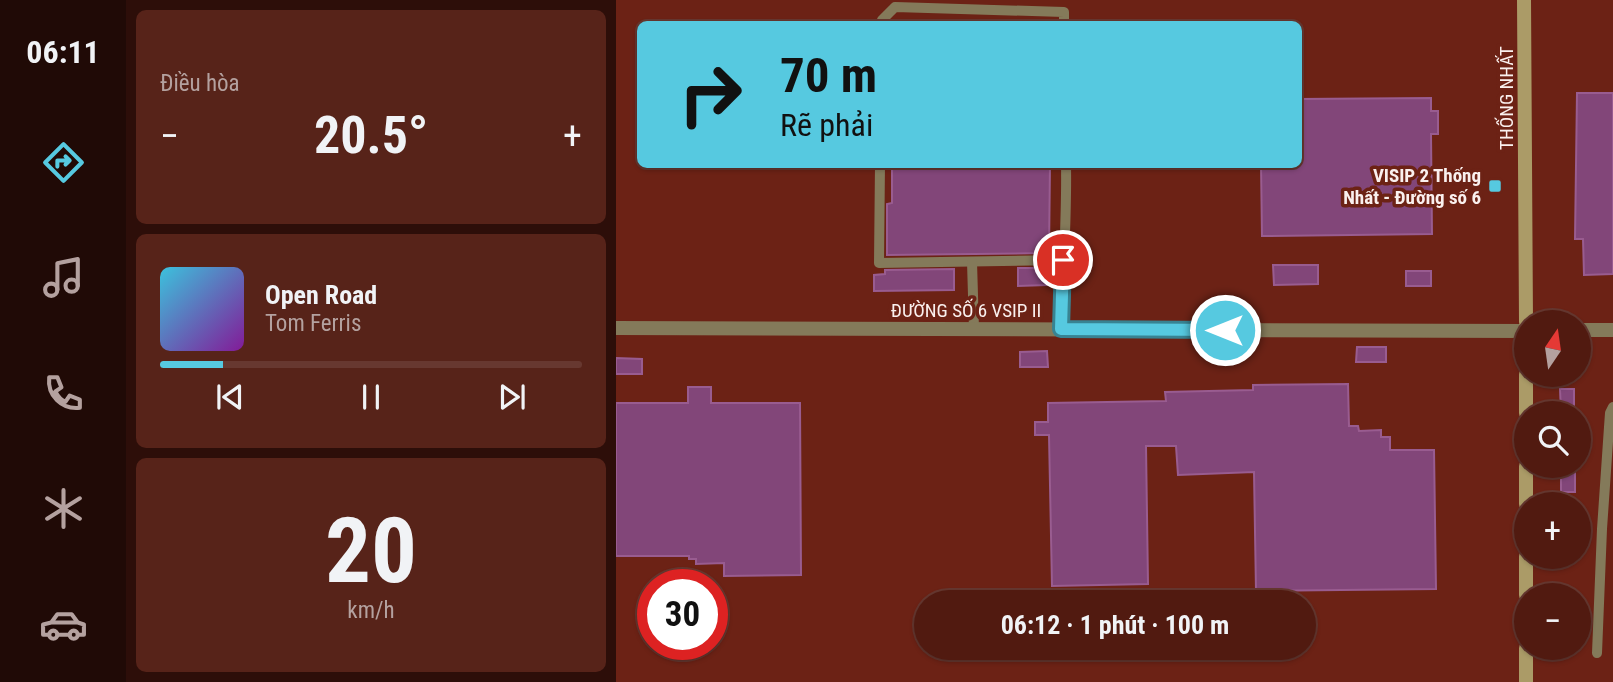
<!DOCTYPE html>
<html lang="vi">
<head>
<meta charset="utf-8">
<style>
	:root { --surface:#511a10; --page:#572319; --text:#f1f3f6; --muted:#b4a19f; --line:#673830; --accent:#56c9e0 }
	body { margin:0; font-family:"Roboto Condensed",sans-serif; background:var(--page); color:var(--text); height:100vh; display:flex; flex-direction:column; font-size:26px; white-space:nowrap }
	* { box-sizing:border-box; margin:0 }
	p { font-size:23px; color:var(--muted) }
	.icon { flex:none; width:38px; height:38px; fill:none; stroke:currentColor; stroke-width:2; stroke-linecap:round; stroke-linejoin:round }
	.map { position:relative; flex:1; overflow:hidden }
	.panel { display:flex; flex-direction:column; gap:10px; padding:10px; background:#2d0e09; width:490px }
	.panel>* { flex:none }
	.guide { position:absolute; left:21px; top:21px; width:665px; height:147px; border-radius:10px; box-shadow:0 2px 5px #0004,0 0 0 2px var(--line); background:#56c9e0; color:#111; overflow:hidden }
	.needle { width:46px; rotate:13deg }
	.fabs { position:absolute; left:898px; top:310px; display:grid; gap:14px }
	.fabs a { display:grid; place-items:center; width:77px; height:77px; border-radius:50%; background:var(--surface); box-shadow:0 2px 5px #0004,0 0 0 2px var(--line); font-size:35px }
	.speed { position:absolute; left:21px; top:569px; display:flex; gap:14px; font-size:35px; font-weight:700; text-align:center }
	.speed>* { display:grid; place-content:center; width:91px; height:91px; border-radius:50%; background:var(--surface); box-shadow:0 2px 5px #0004,0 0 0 2px var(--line); line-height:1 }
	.speed .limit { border:10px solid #d22; background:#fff; color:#111 }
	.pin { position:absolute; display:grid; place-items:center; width:60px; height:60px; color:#fff; margin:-30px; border:4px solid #fff; border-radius:50%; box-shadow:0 2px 7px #0007 }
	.me { position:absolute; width:77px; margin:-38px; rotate:270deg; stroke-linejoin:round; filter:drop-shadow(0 0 5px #0008) }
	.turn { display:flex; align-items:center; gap:24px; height:147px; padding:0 28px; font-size:32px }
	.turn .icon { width:91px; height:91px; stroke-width:2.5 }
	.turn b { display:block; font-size:49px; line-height:60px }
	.big { font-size:52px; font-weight:700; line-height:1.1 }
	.panel .tile { flex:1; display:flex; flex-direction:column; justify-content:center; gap:10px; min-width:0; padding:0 24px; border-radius:10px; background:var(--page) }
	.panel .dial { align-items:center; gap:0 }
	.dial b { font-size:91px; line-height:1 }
	.song { display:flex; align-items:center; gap:21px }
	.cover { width:84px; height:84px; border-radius:10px; background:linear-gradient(135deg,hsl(190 70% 55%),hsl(290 70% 35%)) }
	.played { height:7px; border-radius:4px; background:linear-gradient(90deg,var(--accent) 15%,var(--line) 15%) }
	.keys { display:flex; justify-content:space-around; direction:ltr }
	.heat { display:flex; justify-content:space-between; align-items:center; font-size:38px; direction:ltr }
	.trip { position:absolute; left:298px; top:590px; width:402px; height:70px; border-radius:35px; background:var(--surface); box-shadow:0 2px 5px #0004,0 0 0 2px var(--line); font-weight:700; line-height:70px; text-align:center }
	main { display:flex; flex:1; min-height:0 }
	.dock { display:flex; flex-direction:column; width:126px; justify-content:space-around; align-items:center; background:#200a06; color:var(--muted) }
	.dock .icon { width:49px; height:49px }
	.dock .active { color:var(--accent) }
	.dock b { font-size:32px; color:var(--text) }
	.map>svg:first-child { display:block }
	.building { fill:#824679; stroke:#995c90; stroke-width:2 }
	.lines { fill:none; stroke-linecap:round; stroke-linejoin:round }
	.lane { stroke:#847a5a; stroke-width:10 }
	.street { stroke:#847a5a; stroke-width:14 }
	.secondary { stroke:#ab9b67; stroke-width:14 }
	.route-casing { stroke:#388392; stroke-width:18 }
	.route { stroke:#56c9e0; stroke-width:12 }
	.poi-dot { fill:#56c9e0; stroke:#6c2215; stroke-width:2.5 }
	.labels { text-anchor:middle; stroke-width:7; stroke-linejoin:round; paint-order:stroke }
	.street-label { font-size:19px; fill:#faf0ee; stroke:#6c2215 }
	.poi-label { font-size:19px; font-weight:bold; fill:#faf0ee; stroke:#6c2215; text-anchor:end }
</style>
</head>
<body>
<main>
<nav class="dock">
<b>06:11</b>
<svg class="icon active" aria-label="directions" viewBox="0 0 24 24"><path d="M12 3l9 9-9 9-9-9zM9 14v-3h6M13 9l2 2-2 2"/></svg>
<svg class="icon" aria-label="music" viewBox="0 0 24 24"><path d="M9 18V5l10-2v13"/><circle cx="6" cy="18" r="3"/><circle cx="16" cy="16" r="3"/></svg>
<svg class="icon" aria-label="phone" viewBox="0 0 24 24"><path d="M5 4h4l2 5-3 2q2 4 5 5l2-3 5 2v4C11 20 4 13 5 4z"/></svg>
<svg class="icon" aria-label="climate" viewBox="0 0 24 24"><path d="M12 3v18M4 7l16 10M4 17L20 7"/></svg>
<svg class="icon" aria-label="car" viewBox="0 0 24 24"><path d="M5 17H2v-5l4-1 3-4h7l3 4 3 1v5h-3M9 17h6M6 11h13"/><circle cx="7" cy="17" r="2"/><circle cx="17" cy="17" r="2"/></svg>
</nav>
<section class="panel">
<div class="tile"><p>Điều hòa</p>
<div class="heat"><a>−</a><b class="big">20.5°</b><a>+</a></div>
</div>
<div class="tile">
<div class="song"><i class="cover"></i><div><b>Open Road</b><p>Tom Ferris</p></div></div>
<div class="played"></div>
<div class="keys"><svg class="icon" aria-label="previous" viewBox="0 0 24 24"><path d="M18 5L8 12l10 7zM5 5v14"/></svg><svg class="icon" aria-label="pause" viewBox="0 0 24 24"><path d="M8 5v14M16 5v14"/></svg><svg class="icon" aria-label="next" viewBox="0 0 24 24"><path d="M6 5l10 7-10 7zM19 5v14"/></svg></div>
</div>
<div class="tile dial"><b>20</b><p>km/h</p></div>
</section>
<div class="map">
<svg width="997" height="682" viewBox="0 0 997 682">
	<rect width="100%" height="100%" fill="#6c2215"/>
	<g class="building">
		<polygon points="961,93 997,93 997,274 968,275 967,239 959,239"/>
		<polygon points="815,98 815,111 822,111 822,134 815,134 816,234 646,236 645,164 682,164 682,99"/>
		<polygon points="276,164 434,164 433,253 271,255 271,204 276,203"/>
		<polygon points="657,265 702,265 702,284 658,285"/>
		<polygon points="402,268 431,268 431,285 402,286"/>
		<polygon points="338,269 338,290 258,291 258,275 269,274 269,270"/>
		<rect x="790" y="271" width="25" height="15"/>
		<polygon points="741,347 770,347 770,362 740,362"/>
		<polygon points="431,351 432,367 404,367 404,352"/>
		<polygon points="0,358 26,359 26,374 0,374"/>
		<polygon points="732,384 733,426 742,426 743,431 765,430 765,437 774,437 774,450 818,450 820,589 640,591 638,472 562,475 560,446 530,446 532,584 436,586 433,435 419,435 419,422 432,422 432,403 550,401 549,392 637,390 637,385"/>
		<polygon points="72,387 95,387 95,403 184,403 185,575 108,576 108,563 80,564 80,559 73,559 73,556 0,556 0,403 72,403"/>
		<polygon points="944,389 958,389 958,413 945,413"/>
		<rect x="945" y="466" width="14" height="26"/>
	</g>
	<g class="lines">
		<g class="lane">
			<polyline points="266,24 266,20 279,7 448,12 448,24"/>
			<polyline points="264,164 263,263 447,260"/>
			<polyline points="356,262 358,329"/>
			<path d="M445,329C447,274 451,219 450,164"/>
			<polyline points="981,653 986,529 993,427 994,413 997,407"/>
		</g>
		<g class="street">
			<polyline points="0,328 910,331"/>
			<polyline points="962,330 997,330"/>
		</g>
		<g class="secondary">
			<polyline points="908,0 910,322"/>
			<polyline points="910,374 910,413"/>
			<polyline points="910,466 910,504"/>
			<polyline points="910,556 910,595"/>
			<polyline points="910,648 910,682"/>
		</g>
	</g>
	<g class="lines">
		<defs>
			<polyline id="route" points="447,260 445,329 609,330"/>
		</defs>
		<use href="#route" class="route-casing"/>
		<use href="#route" class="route"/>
	</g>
	<rect class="poi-dot" x="872" y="179" width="14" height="14" rx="3.5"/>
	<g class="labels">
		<g class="street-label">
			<text transform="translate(890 98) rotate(-90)" y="7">THỐNG NHẤT</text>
			<text x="350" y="317">ĐƯỜNG SỐ 6 VSIP II</text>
		</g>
		<g class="poi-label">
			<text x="865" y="182">VISIP 2 Thống<tspan x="865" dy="22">Nhất - Đường số 6</tspan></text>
		</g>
	</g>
</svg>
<div class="fabs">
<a><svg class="needle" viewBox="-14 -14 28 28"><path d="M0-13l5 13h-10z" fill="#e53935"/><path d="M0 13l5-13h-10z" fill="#b4a19f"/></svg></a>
<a><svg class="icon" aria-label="search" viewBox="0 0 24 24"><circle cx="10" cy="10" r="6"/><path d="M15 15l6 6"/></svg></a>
<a>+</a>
<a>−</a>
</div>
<div class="speed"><div class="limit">30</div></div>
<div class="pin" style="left:447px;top:260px;background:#d93025"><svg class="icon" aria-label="arrive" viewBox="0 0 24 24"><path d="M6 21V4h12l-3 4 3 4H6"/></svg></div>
<svg class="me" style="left:609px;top:330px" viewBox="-20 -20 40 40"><circle r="17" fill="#56c9e0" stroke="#fff" stroke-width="3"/><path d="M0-11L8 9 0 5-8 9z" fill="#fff"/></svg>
<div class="trip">06:12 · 1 phút · 100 m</div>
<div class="guide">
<div class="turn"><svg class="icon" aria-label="right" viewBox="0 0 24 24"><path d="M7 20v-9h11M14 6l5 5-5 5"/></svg><div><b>70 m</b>Rẽ phải</div></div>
</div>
</div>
</main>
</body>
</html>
